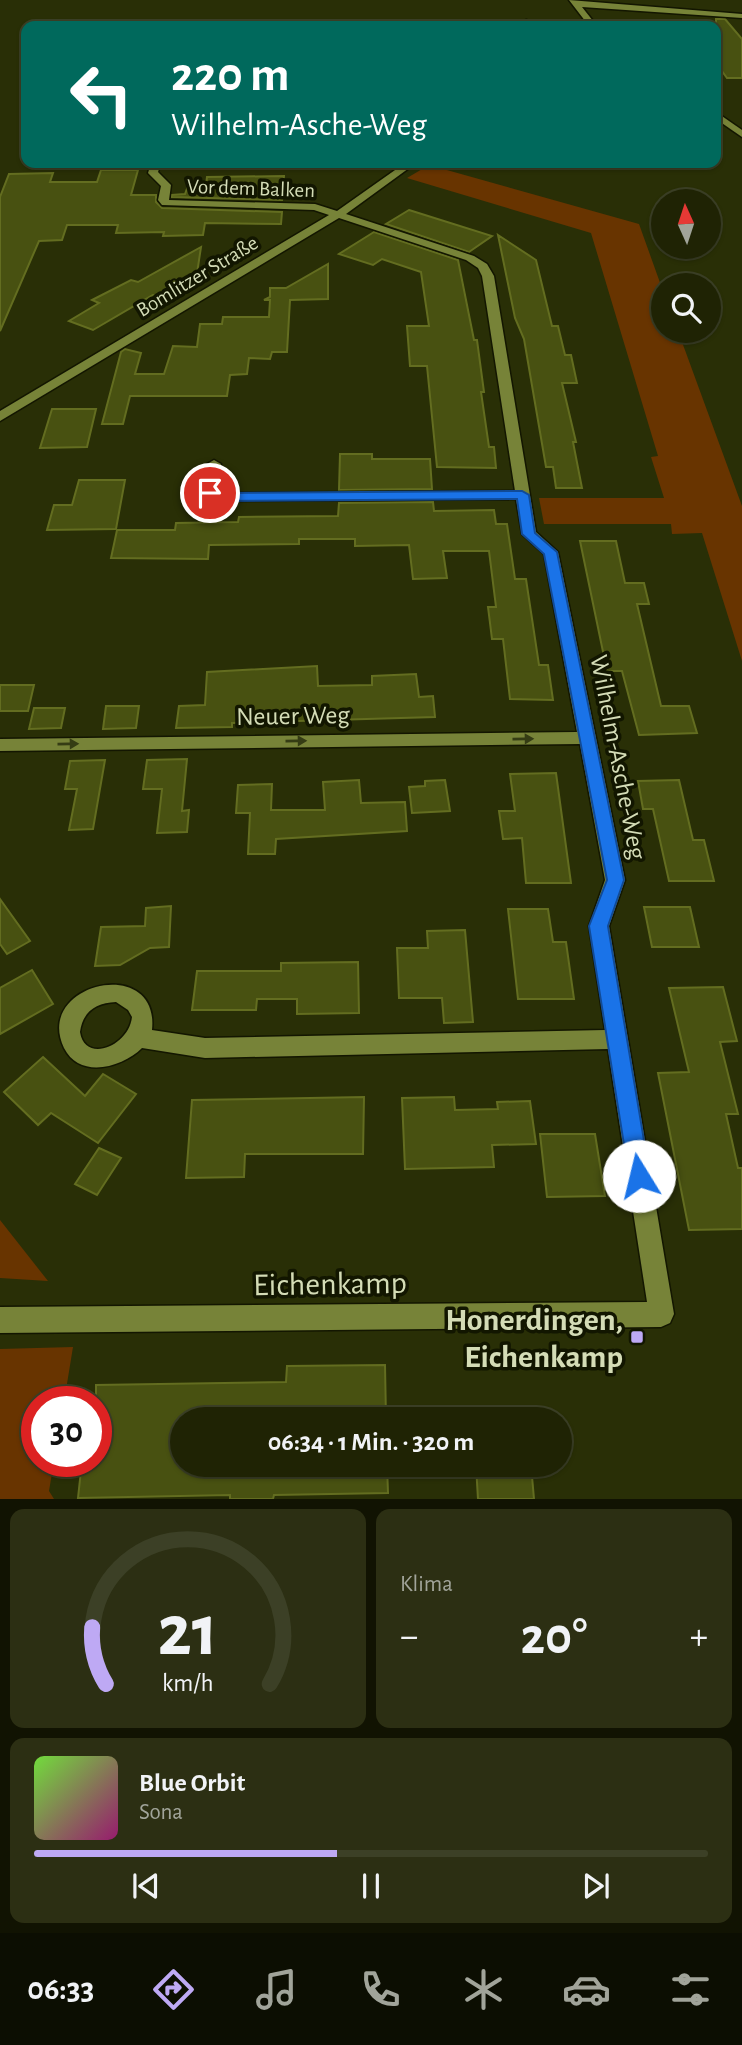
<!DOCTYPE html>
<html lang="de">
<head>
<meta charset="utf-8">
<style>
	:root { --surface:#1f2304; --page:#2c2f13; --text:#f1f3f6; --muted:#a1a49a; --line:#3c4026; --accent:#bea9f4 }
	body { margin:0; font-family:"Alegreya Sans",sans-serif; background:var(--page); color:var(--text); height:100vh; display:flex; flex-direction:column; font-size:26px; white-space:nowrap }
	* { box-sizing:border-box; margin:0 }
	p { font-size:23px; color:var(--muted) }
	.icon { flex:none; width:38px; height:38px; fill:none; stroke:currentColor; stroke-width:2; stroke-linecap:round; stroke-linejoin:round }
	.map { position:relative; height:1499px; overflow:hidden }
	.side { display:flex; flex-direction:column; gap:10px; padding:10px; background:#111302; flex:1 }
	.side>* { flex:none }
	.banner { position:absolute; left:21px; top:21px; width:700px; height:147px; border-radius:14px; box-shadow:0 2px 5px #0004,0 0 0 2px var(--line); background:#00695c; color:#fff; overflow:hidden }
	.needle { width:46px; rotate:357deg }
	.tools { position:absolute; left:651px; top:189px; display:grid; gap:14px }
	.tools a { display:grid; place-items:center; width:70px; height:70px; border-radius:50%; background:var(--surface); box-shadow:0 2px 5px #0004,0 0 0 2px var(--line); font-size:35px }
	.speed { position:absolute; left:21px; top:1386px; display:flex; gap:14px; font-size:35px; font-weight:700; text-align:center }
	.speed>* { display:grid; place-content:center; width:91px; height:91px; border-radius:50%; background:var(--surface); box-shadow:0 2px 5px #0004,0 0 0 2px var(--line); line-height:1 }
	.speed .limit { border:10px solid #d22; background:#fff; color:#111 }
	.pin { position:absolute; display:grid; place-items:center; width:60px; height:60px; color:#fff; margin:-30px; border:4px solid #fff; border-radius:50%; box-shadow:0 2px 7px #0007 }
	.me { position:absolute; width:77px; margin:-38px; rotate:351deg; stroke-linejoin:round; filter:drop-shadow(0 0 5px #0008) }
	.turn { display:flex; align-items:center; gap:24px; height:147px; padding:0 35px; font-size:32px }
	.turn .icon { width:91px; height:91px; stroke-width:2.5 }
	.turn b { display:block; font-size:49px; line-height:60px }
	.big { font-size:52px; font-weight:600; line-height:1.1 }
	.side .widget { flex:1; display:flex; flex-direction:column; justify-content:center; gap:10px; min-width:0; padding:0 24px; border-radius:14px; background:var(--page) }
	.side .dial { align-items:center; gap:0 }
	.dial svg { height:182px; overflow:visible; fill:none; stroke:var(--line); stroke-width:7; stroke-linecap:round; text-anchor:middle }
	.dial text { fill:var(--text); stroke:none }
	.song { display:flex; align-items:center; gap:21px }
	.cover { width:84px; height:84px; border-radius:10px; background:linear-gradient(135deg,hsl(100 70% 55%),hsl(320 70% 35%)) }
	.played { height:7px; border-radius:4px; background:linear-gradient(90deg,var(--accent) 45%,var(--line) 45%) }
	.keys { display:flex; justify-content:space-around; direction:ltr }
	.heat { display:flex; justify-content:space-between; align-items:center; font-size:38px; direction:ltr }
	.side .tiles { flex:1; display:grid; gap:10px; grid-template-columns:1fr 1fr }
	.widget:last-child { grid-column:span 2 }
	.trip { position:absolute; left:170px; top:1407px; width:402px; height:70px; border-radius:35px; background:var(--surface); box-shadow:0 2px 5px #0004,0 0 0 2px var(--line); font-weight:600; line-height:70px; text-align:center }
	.dock { display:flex; height:112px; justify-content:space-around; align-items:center; background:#0c0e02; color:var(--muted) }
	.dock .icon { width:49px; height:49px }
	.dock .on { color:var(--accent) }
	.dock b { font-size:32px; color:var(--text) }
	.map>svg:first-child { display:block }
	.green { fill:#683400 }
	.building { fill:#485111; stroke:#636d20; stroke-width:2 }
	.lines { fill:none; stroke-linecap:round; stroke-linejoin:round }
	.minor-casing { stroke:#131601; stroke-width:3 }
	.minor { fill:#778338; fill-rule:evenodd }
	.oneway { fill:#353c14 }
	.route { fill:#1a73e8; stroke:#114b97; stroke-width:2 }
	.poi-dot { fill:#bea9f4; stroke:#121600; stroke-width:2.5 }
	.labels { text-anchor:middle; stroke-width:7; stroke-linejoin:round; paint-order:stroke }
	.far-street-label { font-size:21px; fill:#d4dcb6; stroke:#121600 }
	.street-label { font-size:26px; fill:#d4dcb6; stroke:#121600 }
	.near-street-label { font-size:32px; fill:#d4dcb6; stroke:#121600 }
	.near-poi-label { font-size:32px; font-weight:bold; fill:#d4dcb6; stroke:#121600; text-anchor:end }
</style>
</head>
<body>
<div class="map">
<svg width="742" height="1499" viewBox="0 0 742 1499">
	<rect width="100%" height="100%" fill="#292f06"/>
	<g class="green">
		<polygon points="429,165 639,224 663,291 663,331 678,331 742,506 742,661 702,533 672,534 671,524 544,524 539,498 664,498 651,457 658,456 591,233 407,178"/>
		<polygon points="0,1220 48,1281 0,1278"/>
		<polygon points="73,1347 64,1402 37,1402 37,1461 54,1461 49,1491 54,1499 0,1499 0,1349"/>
	</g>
	<g class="building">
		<polygon points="716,19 725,19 742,39 742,78 727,78 716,63"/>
		<polygon points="101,170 138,170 131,195 156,195 156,202 162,208 282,212 281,224 205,223 203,235 163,236 164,232 116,233 118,225 67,225 62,240 39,241 0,331 0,197 9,174 53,173 50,182 97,182"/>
		<polygon points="284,176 282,200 172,197 172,195 185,194 188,186 206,185 207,177"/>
		<polygon points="409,210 492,236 469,252 386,224"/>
		<polygon points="374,232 458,260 474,340 477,340 484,392 481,392 489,447 494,447 496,468 437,467 427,366 410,366 407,326 429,326 421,272 382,259 373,265 339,254"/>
		<polygon points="498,235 536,260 552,326 558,326 565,355 571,355 577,383 562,383 576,442 573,442 582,488 556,488 553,467 546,467 524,339 515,318"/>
		<polygon points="201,247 196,280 163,300 153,295 93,330 69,321 99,303 92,300 131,280 138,282"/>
		<polygon points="328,264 328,299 290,300 287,352 272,352 270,359 249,358 247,374 230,375 227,396 130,396 123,424 102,424 121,352 125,349 141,353 135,374 164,374 173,346 197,347 200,324 222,324 223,317 269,317 270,300 264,300 270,297 270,288 286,288"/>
		<polygon points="52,409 96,409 87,447 40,448"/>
		<polygon points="340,454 372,454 372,459 430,459 432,489 339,490"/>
		<polygon points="79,480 125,480 116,529 47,530 54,505 72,505"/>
		<polygon points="433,502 434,511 494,510 496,524 507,524 515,579 526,579 539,665 548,665 553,700 510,699 503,639 492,639 488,607 496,607 489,551 443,551 447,578 413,579 409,545 355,546 355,539 299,539 299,544 209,545 208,559 111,558 117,530 175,530 176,523 238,522 239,517 338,516 339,503"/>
		<polygon points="580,541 616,541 625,583 644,583 649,604 637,604 661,706 689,706 697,733 639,735 622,671 607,671"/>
		<polygon points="317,666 318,686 372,685 372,676 416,674 419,697 433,696 435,717 232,723 232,727 176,728 179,706 205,705 207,672"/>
		<polygon points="0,685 34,685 28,711 0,711"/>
		<polygon points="106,706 139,706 136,728 103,729"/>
		<polygon points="34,708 65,708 61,728 29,729"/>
		<polygon points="187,759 182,811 189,810 187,832 157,833 162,789 143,789 147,760"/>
		<polygon points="105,760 93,829 69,830 77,789 65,789 70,761"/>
		<polygon points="556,773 571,883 526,883 522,838 503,839 499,811 515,811 510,774"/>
		<polygon points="359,780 361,803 405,802 407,831 276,839 275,854 248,854 250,813 236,813 238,785 272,784 271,810 325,810 323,782"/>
		<polygon points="445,780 450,811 412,813 409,787 425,786 425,781"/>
		<polygon points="679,780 693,840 704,840 714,881 669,881 653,809 643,809 638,781"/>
		<polygon points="0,899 30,941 7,954 0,944"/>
		<polygon points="171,906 169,947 150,948 120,965 95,966 101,927 145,926 146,908"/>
		<polygon points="644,907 690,907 699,947 652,947"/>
		<polygon points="508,909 548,909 553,942 566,942 574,999 518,999"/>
		<polygon points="465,930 473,1022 444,1023 442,998 399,998 397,948 428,948 427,931"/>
		<polygon points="358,962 359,1013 297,1014 297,999 257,999 256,1010 192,1010 197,971 281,971 281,963"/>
		<polygon points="32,970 53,1004 0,1034 0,988"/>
		<polygon points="723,987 737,1041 720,1042 738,1114 726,1114 738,1168 742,1168 742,1229 689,1230 658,1073 689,1072 669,988"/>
		<polygon points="43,1057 85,1096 103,1074 136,1094 98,1143 51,1113 38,1125 4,1092"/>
		<polygon points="364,1097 363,1154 245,1154 244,1177 186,1178 192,1100"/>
		<polygon points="454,1097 455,1110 498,1109 497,1102 530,1101 536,1144 492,1145 494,1167 405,1169 402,1098"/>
		<polygon points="540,1134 595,1134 605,1196 547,1197"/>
		<polygon points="99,1148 121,1158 97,1195 75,1184"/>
		<polygon points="385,1365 386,1419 182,1419 182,1465 387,1465 388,1493 274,1495 273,1499 230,1499 230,1495 78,1498 82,1461 96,1461 96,1385 286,1382 287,1366"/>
		<polygon points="476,1465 531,1465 534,1499 478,1499"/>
	</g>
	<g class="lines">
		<defs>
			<g id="minor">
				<polygon points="569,0 742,14 742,18 582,7 597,26 589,26"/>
				<polygon points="526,20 533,22 529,26 521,26"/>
				<polygon points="716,112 742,130 742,137 716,119"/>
				<path d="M151,163H161L158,172L171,185L169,200L315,204L337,211L405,163H416L346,214L474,256L487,264L494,276L536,532L558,552L625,880L609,926L674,1314L670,1323L661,1327L0,1333V1307L647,1302L608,1049L205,1058L142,1048C123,1067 80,1080 64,1048C33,983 160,954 152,1030L205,1038L605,1030L589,926L605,880L580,744L0,751V739L577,732L544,554L522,534L516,499L209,501L202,497L207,464L214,460L221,464L217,493L515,491L482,276L478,268L466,260L339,218L0,421V411L329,215L314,210L162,205L158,200L161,186L148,173ZM116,1002L128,1010L132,1017C129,1046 85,1064 80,1032C83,1011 96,1003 116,1002Z"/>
			</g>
		</defs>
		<use href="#minor" class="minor-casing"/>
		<use href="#minor" class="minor"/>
	</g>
	<defs><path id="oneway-solid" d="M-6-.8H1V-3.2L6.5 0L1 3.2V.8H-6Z" transform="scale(1.75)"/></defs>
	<g class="oneway">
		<use href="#oneway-solid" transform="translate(523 739) rotate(-1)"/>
		<use href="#oneway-solid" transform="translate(296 741) rotate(-1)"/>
		<use href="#oneway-solid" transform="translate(68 744) rotate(-1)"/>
	</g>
	<polygon class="route" points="210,489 216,493 522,491 529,495 535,533 557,552 624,880 608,926 650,1176 647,1184 639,1187 632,1184 629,1176 589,926 607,880 544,554 522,534 517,499 209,501 203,497 205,490"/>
	<rect class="poi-dot" x="630" y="1330" width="14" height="14" rx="3.5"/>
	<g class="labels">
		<g class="far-street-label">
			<text transform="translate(251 188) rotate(2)" y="7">Vor dem Balken</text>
			<text transform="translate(197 276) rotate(-31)" y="7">Bomlitzer Straße</text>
		</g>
		<g class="street-label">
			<text transform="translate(293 715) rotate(-1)" y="9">Neuer Weg</text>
			<text transform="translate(619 757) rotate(79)" y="9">Wilhelm-Asche-Weg</text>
		</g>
		<g class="near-street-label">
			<text transform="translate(330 1283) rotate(-1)" y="11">Eichenkamp</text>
		</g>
		<g class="near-poi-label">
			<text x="623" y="1330">Honerdingen,<tspan x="623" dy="37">Eichenkamp</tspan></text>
		</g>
	</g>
</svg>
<div class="tools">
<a><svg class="needle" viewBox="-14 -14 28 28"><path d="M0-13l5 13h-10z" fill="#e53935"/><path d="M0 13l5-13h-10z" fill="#a1a49a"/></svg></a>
<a><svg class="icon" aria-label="search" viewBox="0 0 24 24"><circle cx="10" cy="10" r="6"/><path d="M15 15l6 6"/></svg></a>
</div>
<div class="speed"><div class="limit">30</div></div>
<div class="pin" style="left:210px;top:493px;background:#d93025"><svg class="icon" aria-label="arrive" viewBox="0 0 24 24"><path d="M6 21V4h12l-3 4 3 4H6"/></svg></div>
<svg class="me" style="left:639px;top:1176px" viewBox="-20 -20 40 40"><circle r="19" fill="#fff"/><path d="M0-13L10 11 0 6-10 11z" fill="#1a73e8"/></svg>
<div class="trip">06:34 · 1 Min. · 320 m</div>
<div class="banner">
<div class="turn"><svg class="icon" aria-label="left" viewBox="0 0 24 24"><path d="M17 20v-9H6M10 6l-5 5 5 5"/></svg><div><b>220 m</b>Wilhelm-Asche-Weg</div></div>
</div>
</div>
<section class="side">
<div class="tiles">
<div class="widget dial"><svg viewBox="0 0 100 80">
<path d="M14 69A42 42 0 1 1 86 69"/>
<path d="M14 69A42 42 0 0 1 8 44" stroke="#bea9f4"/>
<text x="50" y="56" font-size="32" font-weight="700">21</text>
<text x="50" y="72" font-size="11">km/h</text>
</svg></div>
<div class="widget"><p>Klima</p>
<div class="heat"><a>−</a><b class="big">20°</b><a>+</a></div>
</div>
<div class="widget">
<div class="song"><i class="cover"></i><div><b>Blue Orbit</b><p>Sona</p></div></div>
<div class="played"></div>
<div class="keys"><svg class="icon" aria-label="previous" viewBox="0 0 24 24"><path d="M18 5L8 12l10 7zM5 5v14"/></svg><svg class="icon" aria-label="pause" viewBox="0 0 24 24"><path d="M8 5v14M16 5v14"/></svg><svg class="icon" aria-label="next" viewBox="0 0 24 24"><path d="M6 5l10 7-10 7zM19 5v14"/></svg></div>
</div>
</div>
</section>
<nav class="dock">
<b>06:33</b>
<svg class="icon on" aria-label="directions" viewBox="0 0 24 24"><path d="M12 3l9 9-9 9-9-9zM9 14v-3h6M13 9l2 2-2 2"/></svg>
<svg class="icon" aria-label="music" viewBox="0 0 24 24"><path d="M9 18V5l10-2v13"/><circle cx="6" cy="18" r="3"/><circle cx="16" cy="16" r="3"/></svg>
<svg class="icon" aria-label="phone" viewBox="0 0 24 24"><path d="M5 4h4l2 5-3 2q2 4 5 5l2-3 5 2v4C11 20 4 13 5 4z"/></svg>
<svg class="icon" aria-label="climate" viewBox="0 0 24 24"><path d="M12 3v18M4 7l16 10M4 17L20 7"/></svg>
<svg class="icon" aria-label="car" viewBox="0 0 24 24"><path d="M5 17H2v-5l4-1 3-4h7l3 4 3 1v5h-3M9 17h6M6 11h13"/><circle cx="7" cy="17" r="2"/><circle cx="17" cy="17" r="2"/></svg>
<svg class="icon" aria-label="filters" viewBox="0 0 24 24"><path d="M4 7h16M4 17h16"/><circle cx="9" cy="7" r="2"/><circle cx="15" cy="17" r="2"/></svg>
</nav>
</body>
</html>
